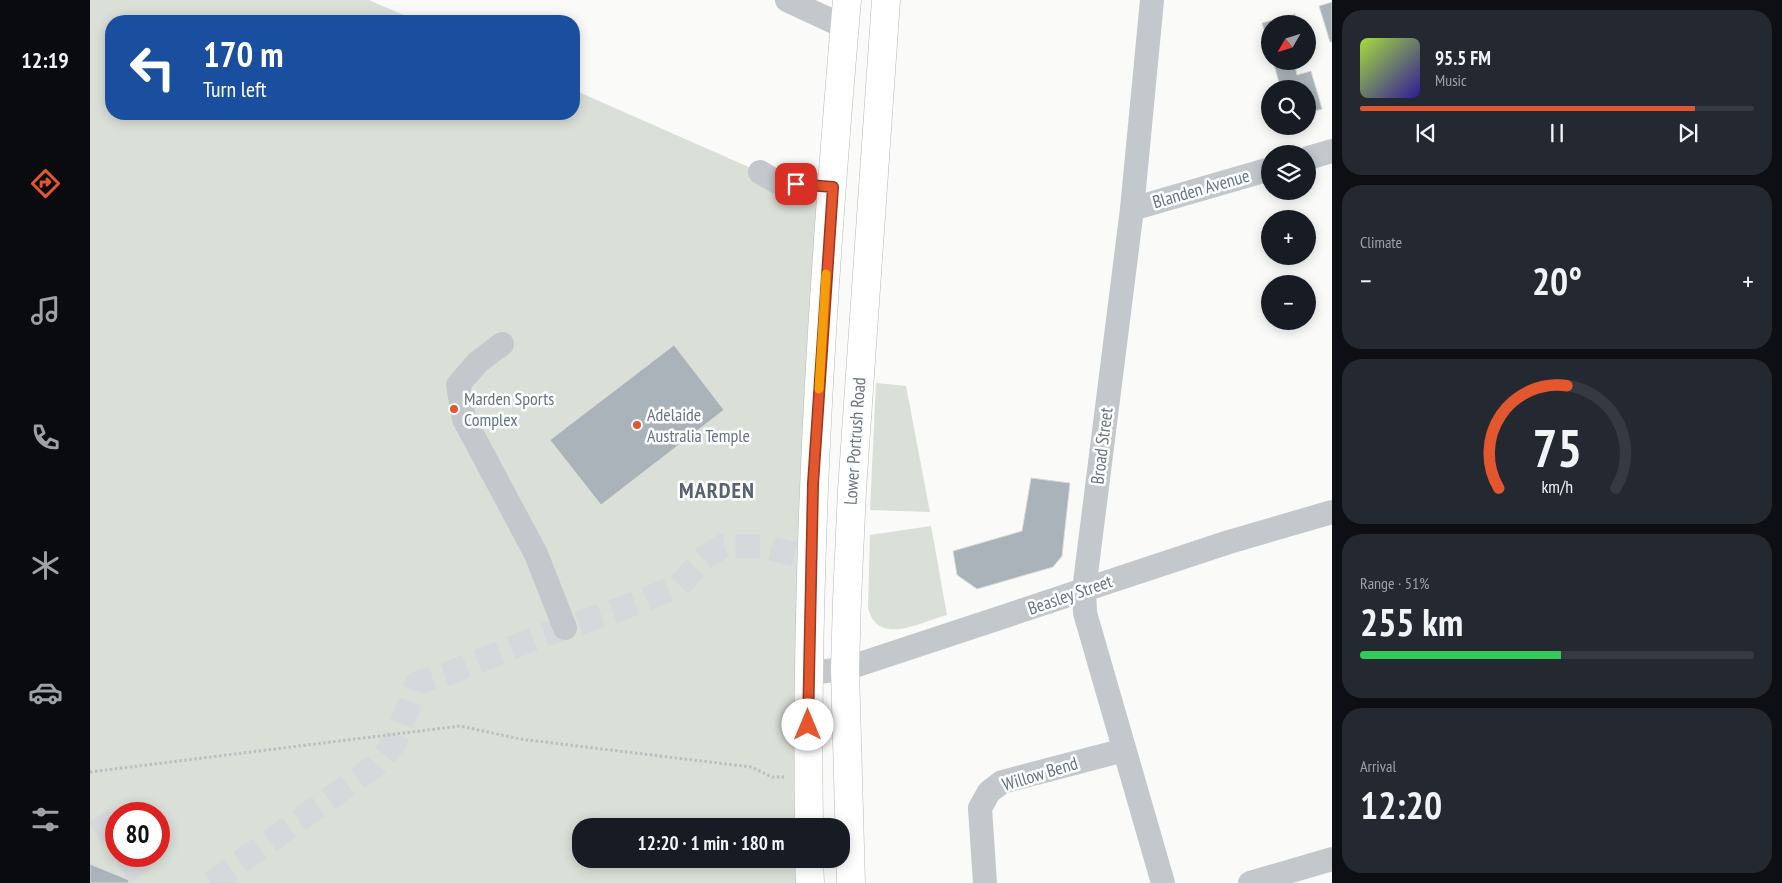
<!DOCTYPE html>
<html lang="en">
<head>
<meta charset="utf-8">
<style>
	:root { --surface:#171b24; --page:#242831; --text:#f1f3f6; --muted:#9ea1a6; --line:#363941; --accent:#e4572e }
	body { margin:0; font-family:"PT Sans Narrow",sans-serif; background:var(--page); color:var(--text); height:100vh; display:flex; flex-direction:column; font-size:19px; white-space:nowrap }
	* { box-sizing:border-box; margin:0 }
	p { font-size:16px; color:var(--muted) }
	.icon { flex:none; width:28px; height:28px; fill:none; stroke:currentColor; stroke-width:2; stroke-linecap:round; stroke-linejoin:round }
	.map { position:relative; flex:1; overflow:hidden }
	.sheet { display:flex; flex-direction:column; gap:10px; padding:10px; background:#0d0f14; width:450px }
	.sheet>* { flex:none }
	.top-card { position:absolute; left:15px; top:15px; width:475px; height:105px; border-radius:20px; box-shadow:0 2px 12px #0003; background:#1a4fa0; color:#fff; overflow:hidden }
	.needle { width:32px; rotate:231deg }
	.fabs { position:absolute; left:1171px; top:15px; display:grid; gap:10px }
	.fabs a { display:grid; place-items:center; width:55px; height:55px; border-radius:50%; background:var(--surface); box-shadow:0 2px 12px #0003; font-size:25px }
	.speed { position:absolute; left:15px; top:802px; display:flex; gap:10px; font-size:25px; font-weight:700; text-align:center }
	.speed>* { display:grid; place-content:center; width:65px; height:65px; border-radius:50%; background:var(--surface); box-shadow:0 2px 12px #0003; line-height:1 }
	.speed .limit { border:8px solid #d22; background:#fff; color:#111 }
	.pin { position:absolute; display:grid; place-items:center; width:42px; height:42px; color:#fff; margin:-21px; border-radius:10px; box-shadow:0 2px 8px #0006 }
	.me { position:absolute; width:55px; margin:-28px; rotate:0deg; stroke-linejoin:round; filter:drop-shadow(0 0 4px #0008) }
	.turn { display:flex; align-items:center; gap:18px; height:105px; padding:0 15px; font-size:22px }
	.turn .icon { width:65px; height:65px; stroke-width:2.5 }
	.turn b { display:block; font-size:35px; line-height:42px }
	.big { font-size:38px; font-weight:600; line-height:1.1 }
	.sheet .tile { flex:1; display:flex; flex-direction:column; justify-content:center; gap:8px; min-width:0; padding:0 18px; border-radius:20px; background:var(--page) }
	.sheet .dial { align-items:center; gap:0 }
	.dial svg { height:130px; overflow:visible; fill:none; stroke:var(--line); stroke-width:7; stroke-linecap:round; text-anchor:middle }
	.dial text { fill:var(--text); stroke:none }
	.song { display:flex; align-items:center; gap:15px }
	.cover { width:60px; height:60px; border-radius:8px; background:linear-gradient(135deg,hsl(80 70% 55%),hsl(250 70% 35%)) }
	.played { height:5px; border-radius:2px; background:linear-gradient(90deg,var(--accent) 85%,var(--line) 85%) }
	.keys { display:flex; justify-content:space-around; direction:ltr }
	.heat { display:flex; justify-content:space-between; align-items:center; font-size:28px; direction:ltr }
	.charge { height:8px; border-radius:4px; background:linear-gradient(90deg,#34c759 51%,var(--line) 0) }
	.trip { position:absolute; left:482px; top:818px; width:278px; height:50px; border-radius:20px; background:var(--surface); box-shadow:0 2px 12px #0003; font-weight:600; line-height:50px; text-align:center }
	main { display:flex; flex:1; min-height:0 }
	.dock { display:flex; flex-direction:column; width:90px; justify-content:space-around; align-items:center; background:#090b0e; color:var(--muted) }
	.dock .icon { width:35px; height:35px }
	.dock .current { color:var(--accent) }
	.dock b { font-size:22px; color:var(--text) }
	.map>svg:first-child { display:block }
	.green { fill:#dadfd7; fill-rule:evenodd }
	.building { fill:#aab3b9; stroke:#dcdcda }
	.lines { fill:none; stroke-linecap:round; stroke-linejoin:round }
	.minor-tunnel { stroke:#d5d9db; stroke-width:24; stroke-dasharray:24 12; stroke-linecap:butt }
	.highway-casing { stroke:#b4b9bd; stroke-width:29 }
	.path { stroke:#bbbfc2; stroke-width:3; stroke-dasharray:2.5 2.5; stroke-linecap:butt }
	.minor { stroke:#c3c8cc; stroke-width:24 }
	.highway { stroke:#fff; stroke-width:28 }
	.route-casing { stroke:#94391e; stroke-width:12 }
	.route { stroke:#e4572e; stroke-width:9 }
	.slow { stroke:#f59e0b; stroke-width:9 }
	.poi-dot { fill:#e4572e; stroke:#fff; stroke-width:2 }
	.labels { text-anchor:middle; stroke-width:5; stroke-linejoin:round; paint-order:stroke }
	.street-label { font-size:18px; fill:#657683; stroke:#fff }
	.poi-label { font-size:18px; fill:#657683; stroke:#fff; text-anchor:start }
	.district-label { font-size:22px; font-weight:bold; letter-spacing:1px; fill:#57646e; stroke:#fff }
</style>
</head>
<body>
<main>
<nav class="dock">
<b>12:19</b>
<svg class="icon current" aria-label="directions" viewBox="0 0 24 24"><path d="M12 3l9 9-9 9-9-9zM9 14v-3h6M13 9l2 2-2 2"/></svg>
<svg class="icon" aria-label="music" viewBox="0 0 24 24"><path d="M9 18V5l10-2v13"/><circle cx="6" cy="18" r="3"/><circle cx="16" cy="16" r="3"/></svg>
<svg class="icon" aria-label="phone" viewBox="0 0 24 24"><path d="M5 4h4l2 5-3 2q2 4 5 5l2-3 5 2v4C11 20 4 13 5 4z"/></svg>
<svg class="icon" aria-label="climate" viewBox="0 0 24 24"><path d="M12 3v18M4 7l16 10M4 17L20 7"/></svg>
<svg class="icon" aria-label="car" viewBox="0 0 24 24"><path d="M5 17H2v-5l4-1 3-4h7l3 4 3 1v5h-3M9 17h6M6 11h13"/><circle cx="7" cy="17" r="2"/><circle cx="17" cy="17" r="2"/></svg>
<svg class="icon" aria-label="filters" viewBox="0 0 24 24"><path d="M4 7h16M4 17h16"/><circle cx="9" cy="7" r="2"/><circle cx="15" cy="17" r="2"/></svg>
</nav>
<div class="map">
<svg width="1242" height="883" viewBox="0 0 1242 883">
	<rect width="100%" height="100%" fill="#fafaf8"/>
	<g class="green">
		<path d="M0,0H279L327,21H21V114H484V90L670,172L743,187L719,826H491V859H719L720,883H0ZM26,814H69V856H26Z"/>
		<polygon points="786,383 816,386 840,512 780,510"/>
		<path d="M841,526L857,615C830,622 788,647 778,608L780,535Z"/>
	</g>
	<g class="building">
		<polygon points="1242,2 1242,42 1240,42 1229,6"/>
		<polygon points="1205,14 1208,24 1180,24 1180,51 1172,23"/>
		<polygon points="1183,61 1204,61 1207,75 1221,71 1232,109 1218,113 1218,89 1191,89"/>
		<polygon points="584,345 634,410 511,505 460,440"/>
		<polygon points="941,478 980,483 972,556 963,567 887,589 867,575 863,551 932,531"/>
		<polygon points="0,864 39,880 38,883 0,883"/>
	</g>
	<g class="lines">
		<g class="minor-tunnel">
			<polyline points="8,816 26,842"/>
			<polyline points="37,856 56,883"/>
			<polyline points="121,883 285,766 305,742 327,683 357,674 451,636 533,608 589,586 614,558 633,546 672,546 721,559"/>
		</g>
		<defs>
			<g id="highway">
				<path d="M719,826C715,550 733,275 757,0"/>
				<polyline points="719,859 720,883"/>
				<polyline points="761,883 755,669 757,600 762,490 796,0"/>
			</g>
		</defs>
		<use href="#highway" class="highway-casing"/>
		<polyline class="path" points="0,772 370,726 430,739 661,767 682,777 694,777"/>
		<g class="minor">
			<polyline points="697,0 755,27"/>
			<polyline points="1062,0 1042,209 994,590 995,613 1073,883"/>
			<polyline points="1218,158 1242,151"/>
			<polyline points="670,172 687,182 743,187"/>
			<polyline points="1042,209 1180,169"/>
			<polyline points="412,344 388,362 368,385 374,419 446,554 475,628"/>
			<polyline points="718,673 755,669 1139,542 1242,512"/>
			<polyline points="895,883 890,808 899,792 912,782 1034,750"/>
			<polyline points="1160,883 1242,859"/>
		</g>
		<use href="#highway" class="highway"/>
	</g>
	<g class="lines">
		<defs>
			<polyline id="route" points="706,184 743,187 723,484 718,725"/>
		</defs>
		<use href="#route" class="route-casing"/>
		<use href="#route" class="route"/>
		<polyline class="slow" points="729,389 736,274"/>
	</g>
	<g class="poi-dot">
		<circle cx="364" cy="409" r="5"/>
		<circle cx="547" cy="425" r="5"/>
	</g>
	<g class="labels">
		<g class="street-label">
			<text transform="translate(1111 189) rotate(-16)" y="6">Blanden Avenue</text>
			<text transform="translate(765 441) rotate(-86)" y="6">Lower Portrush Road</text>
			<text transform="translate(1012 446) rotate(-83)" y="6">Broad Street</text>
			<text transform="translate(980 595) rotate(-19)" y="6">Beasley Street</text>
			<text transform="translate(950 774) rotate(-17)" y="6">Willow Bend</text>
		</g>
		<g class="poi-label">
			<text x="374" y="405">Marden Sports<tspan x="374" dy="21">Complex</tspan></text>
			<text x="557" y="421">Adelaide<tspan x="557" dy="21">Australia Temple</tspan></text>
		</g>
		<g class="district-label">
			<text x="627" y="498">MARDEN</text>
		</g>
	</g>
</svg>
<div class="fabs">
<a><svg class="needle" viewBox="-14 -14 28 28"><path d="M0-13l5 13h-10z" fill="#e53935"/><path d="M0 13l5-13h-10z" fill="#9ea1a6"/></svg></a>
<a><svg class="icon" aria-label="search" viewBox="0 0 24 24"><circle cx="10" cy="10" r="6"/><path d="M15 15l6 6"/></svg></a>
<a><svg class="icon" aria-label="layers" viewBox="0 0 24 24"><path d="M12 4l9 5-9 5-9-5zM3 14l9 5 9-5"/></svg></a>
<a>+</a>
<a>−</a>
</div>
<div class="speed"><div class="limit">80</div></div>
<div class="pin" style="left:706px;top:184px;background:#d93025"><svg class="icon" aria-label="arrive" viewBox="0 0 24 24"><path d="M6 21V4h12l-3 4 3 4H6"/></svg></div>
<svg class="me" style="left:718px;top:725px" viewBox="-20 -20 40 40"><circle r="19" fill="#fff"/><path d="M0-13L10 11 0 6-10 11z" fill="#e4572e"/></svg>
<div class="trip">12:20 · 1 min · 180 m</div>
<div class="top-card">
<div class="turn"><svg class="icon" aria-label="left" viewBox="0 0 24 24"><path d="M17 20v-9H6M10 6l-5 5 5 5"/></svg><div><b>170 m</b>Turn left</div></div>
</div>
</div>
<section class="sheet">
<div class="tile">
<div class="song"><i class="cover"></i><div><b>95.5 FM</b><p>Music</p></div></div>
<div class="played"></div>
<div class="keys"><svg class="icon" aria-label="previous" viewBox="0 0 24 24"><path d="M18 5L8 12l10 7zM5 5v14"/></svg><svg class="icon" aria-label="pause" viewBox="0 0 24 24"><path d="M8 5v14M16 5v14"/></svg><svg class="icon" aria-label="next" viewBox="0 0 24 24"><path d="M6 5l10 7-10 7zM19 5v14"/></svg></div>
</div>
<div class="tile"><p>Climate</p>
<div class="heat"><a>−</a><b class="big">20°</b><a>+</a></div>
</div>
<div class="tile dial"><svg viewBox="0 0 100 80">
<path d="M14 69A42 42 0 1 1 86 69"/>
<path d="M14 69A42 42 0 0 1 56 6" stroke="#e4572e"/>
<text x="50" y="56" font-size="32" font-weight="700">75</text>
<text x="50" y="72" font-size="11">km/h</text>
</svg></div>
<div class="tile"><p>Range · 51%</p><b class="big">255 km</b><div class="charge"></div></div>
<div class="tile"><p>Arrival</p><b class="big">12:20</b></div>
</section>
</main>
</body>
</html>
